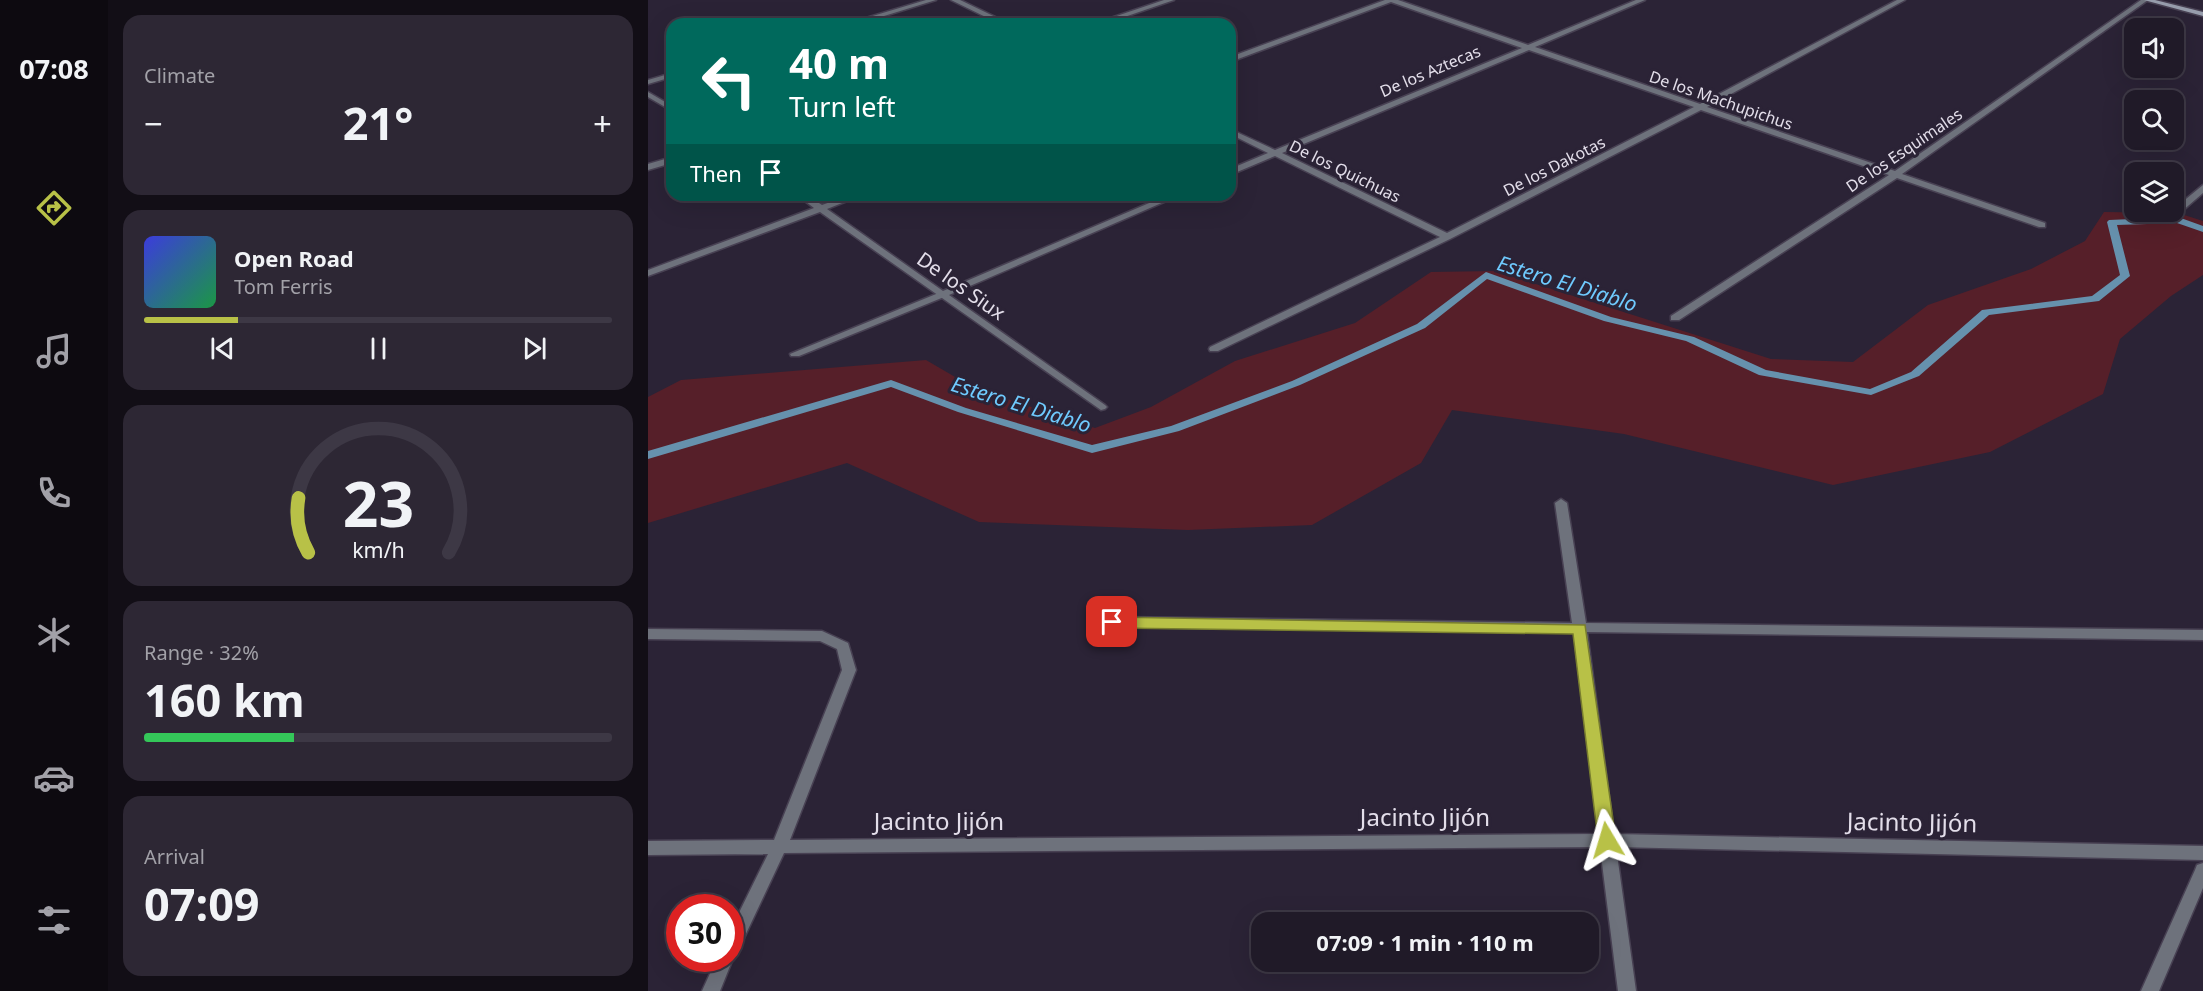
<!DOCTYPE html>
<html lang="en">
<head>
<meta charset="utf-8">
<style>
	:root { --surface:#201a28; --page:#2d2734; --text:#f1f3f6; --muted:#a2a1a8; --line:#3d3845; --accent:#b8c147 }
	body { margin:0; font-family:"Noto Sans",sans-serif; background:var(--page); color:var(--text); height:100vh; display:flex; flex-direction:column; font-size:22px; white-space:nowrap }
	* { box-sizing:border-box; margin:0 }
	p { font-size:20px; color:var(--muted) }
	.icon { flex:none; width:33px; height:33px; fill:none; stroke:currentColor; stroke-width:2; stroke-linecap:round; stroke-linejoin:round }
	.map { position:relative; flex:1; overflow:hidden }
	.panel { display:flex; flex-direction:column; gap:15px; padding:15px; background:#120e16; width:540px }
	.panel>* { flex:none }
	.banner { position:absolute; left:18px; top:18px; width:570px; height:183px; border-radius:18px; box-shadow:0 6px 24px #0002,0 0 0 2px var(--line); background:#00695c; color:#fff; overflow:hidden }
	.fabs { position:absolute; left:1476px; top:18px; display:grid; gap:12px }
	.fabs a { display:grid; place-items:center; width:60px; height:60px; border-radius:12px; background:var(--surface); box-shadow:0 6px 24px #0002,0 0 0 2px var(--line); font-size:30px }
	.speed { position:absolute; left:18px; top:894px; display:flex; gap:12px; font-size:30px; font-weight:700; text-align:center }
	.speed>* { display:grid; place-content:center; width:78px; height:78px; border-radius:50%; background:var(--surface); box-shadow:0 6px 24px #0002,0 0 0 2px var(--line); line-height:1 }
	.speed .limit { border:9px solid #d22; background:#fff; color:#111 }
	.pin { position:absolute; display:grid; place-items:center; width:51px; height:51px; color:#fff; margin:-26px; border-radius:12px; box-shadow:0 3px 9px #0006 }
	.me { position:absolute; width:66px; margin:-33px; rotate:353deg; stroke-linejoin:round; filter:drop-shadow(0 0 4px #0008) }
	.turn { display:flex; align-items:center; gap:21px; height:126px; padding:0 24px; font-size:27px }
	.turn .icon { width:78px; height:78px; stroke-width:2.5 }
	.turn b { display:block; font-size:42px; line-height:51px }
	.then { display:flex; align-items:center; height:57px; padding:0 24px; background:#0003; gap:12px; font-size:22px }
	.big { font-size:45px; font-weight:700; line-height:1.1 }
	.panel .tile { flex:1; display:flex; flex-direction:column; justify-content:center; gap:9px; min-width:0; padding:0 21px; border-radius:18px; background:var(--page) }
	.panel .dial { align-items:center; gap:0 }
	.dial svg { height:156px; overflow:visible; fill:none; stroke:var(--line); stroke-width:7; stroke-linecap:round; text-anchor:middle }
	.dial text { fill:var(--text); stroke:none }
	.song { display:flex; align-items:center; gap:18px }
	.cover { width:72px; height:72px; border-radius:9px; background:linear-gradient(135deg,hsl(240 70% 55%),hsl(140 70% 35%)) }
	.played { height:6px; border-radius:3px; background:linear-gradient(90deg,var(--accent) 20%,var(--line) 20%) }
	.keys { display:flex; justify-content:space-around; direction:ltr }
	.heat { display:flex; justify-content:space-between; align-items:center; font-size:33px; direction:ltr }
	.charge { height:9px; border-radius:4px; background:linear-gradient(90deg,#34c759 32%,var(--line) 0) }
	.trip { position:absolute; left:603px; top:912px; width:348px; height:60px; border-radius:18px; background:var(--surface); box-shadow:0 6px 24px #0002,0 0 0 2px var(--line); font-weight:700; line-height:60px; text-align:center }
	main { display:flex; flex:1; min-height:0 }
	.tab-bar { display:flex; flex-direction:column; width:108px; justify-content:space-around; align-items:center; background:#0d0a10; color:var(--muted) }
	.tab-bar .icon { width:42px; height:42px }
	.tab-bar .current { color:var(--accent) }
	.tab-bar b { font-size:27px; color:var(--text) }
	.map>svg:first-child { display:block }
	.green { fill:#561f29 }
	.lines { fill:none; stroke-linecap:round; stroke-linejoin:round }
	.stream { fill:#6691ad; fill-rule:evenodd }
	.lane-casing { stroke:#484153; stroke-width:3 }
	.street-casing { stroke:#484153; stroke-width:3 }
	.secondary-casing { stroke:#484153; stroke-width:3 }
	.lane { fill:#6e727c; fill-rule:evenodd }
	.street { fill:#6e727c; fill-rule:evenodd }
	.secondary { fill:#979dac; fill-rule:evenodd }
	.route { fill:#b8c147; stroke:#787d2e; stroke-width:1.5 }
	.labels { text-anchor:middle; stroke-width:6; stroke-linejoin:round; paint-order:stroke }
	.far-street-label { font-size:16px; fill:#e3deea; stroke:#2b2336 }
	.street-label { font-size:20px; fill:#e3deea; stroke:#2b2336 }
	.water-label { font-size:21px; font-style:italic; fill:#6fcafe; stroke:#2b2336 }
	.near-street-label { font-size:24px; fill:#e3deea; stroke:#2b2336 }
</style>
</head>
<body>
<main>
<nav class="tab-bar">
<b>07:08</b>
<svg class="icon current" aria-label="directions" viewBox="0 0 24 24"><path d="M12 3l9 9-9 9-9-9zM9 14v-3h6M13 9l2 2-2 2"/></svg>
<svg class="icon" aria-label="music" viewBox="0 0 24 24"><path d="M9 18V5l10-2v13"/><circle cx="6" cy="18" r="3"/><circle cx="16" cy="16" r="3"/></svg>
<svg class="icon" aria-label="phone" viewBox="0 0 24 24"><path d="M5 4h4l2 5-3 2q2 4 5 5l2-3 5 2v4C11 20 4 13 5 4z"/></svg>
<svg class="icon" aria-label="climate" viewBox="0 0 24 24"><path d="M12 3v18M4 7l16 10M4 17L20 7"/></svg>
<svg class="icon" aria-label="car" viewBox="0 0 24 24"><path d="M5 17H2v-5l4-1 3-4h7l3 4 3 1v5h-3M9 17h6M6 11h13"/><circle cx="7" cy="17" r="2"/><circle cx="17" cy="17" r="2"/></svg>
<svg class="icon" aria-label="filters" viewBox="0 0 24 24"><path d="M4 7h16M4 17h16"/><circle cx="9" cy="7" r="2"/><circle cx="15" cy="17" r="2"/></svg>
</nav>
<section class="panel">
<div class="tile"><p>Climate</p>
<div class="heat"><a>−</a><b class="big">21°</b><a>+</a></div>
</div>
<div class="tile">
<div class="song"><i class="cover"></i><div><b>Open Road</b><p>Tom Ferris</p></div></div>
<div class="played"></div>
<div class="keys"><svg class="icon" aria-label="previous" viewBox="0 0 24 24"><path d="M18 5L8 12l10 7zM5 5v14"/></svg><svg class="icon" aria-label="pause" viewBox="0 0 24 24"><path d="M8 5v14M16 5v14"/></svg><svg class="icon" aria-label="next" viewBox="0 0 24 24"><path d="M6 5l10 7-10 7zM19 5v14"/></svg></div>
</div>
<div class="tile dial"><svg viewBox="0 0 100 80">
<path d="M14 69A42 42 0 1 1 86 69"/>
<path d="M14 69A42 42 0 0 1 9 41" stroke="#b8c147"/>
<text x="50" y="56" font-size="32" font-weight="700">23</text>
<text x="50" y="72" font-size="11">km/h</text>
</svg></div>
<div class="tile"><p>Range · 32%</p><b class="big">160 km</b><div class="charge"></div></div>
<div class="tile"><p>Arrival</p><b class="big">07:09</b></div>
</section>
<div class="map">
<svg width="1555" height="991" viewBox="0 0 1555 991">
	<rect width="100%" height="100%" fill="#2b2336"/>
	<polygon class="green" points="1456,212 1530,213 1555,221 1555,275 1523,296 1472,339 1455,394 1342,452 1185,485 976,434 804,410 773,463 664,525 540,530 331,522 199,463 0,523 0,397 33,380 278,360 326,388 447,428 503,407 587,361 707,323 783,272 847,271 1123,359 1205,362 1280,305 1383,269 1437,241"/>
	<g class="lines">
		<polygon class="stream" points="1530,217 1555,226 1555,232 1529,223 1469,225 1482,276 1451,301 1341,315 1271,376 1223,395 1111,375 1038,341 956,321 839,279 777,328 652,385 531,431 444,453 310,412 243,387 0,459 0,451 243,380 318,408 444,445 523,426 644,381 769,324 838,272 963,317 1046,337 1118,370 1222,389 1263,372 1334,310 1444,296 1472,275 1459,222 1461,220"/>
		<defs>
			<polygon id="lane" points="293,292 296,293 296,297 151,356 143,356 142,354"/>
			<g id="street">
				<polygon points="278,0 288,0 210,24 198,24"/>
				<polygon points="303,0 312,0 362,24 352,24"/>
				<polygon points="516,0 526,0 456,24 445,24"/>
				<path d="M737,0H750L880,45L988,0H997L887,47L1052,104L1249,0H1257L1059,107L1247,171L1493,0H1500L1254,174L1397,223V227H1391L1249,178L1031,320H1023V316L1241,175L1053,110L802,239L570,351H562L561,349L562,347L792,237L627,156L582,175V169L620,153L582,134V129L627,150L874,48L743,2L582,62V57ZM881,50L1046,107L799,233L634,153Z"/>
				<polygon points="24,73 24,77 0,84 0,80"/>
				<polygon points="0,92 24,106 24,111 0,97"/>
				<polygon points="24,157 24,163 0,170 0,164"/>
				<polygon points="1555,185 1555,193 1533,212 1527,212 1527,208"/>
				<polygon points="149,195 159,195 174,205 202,195 214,195 179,209 295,291 520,195 532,195 301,295 457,405 459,407 457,409 453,410 172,212 0,276 0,270 166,208"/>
				<polygon points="913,499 919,503 938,623 1555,630 1555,640 939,632 966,834 1555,846 1555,860 968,847 988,991 970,991 952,847 136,853 88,955 86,956 72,991 54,991 69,958 82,958 82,931 120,854 0,855 0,841 126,840 194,670 189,649 172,641 0,639 0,629 174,631 200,643 208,670 142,840 951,834 926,632 464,627 459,625 457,622 459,619 464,617 924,623 907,503"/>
				<polygon points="1555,863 1555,888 1511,991 1493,991 1547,870 1549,865"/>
			</g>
			<polygon id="secondary" points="1496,0 1507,0 1555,12 1555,16"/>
		</defs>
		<use href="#lane" class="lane-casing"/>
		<use href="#street" class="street-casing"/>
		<use href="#secondary" class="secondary-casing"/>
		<use href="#lane" class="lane"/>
		<use href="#street" class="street"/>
		<use href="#secondary" class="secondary"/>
	</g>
	<polygon class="route" points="464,617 937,625 968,840 966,845 959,848 953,845 950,840 925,634 464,628 458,626 456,622 458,619"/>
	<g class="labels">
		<g class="far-street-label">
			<text transform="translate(782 71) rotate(-23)" y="6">De los Aztecas</text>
			<text transform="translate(1073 100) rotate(19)" y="6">De los Machupichus</text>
			<text transform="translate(1256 150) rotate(-34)" y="6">De los Esquimales</text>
			<text transform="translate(906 166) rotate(-27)" y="6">De los Dakotas</text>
			<text transform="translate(697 171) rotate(26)" y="6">De los Quichuas</text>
		</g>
		<g class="street-label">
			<text transform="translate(313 286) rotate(35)" y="7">De los Siux</text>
		</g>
		<g class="water-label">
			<text transform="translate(919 284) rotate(17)" y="7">Estero El Diablo</text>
			<text transform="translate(373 405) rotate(17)" y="7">Estero El Diablo</text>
		</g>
		<g class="near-street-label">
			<text x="777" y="826">Jacinto Jijón</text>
			<text x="291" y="830">Jacinto Jijón</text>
			<text transform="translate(1264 823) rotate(1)" y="8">Jacinto Jijón</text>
		</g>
	</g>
</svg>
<div class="fabs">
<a><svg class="icon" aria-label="sound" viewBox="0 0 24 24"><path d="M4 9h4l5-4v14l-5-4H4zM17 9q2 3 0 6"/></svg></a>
<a><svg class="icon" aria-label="search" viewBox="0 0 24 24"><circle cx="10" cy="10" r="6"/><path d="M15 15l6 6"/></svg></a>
<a><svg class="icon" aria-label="layers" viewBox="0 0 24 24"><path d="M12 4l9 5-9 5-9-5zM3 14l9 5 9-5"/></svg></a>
</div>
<div class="speed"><div class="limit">30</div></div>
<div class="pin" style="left:464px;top:622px;background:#d93025"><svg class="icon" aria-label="arrive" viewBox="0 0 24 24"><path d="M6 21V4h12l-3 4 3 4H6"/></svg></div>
<svg class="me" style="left:959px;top:840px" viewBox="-20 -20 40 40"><path d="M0-17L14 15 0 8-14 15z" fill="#b8c147" stroke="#fff" stroke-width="4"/></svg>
<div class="trip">07:09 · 1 min · 110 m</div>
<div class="banner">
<div class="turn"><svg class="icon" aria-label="left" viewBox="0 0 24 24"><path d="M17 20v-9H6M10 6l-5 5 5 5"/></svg><div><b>40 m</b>Turn left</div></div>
<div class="then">Then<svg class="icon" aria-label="arrive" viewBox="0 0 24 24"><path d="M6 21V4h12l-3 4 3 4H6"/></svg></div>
</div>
</div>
</main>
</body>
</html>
